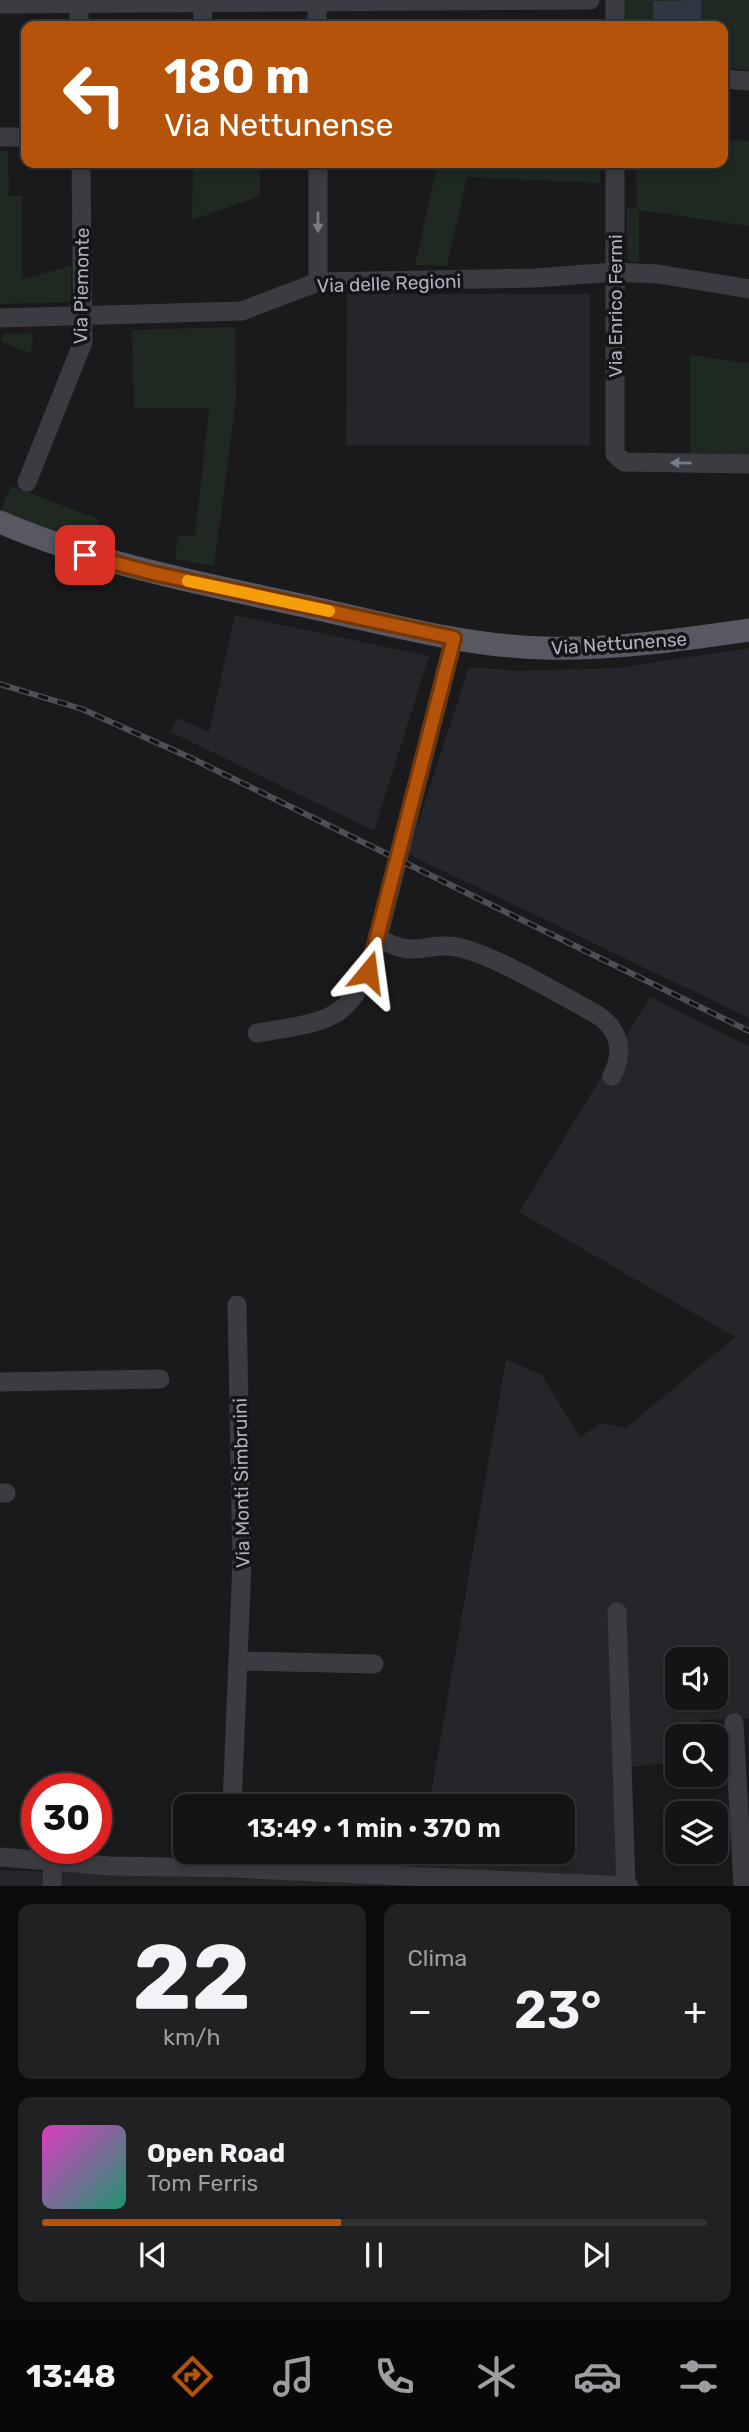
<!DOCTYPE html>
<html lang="it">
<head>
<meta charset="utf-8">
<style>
	:root { --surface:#141416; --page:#212123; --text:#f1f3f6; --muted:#9d9ea1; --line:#333335; --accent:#b45309 }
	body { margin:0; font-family:Rubik,sans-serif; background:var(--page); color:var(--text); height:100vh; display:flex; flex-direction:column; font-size:26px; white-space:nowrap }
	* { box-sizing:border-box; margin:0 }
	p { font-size:23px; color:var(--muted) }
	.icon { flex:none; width:38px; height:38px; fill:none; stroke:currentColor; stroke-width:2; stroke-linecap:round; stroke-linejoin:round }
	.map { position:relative; height:1886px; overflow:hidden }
	.side { display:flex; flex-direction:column; gap:18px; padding:18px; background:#0b0b0c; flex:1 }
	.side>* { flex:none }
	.hud { position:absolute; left:21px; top:21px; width:707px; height:147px; border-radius:14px; box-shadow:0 4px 10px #0003,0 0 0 2px var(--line); background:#b45309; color:#fff; overflow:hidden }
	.fabs { position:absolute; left:665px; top:1647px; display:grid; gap:14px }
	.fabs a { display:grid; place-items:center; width:63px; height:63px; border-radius:14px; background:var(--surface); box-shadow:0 4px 10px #0003,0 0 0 2px var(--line); font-size:35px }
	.speed { position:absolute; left:21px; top:1773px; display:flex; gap:14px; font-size:35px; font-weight:700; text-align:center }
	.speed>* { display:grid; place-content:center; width:91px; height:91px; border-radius:50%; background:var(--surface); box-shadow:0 4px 10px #0003,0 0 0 2px var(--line); line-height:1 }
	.speed .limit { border:10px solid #d22; background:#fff; color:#111 }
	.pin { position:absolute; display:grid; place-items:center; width:60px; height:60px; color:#fff; margin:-30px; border-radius:14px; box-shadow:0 4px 10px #0006 }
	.me { position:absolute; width:77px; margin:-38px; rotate:16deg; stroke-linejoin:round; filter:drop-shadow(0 0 5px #0008) }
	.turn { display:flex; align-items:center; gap:24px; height:147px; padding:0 28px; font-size:32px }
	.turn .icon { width:91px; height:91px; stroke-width:2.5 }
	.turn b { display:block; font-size:49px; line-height:60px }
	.big { font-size:52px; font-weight:600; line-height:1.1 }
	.side .tile { flex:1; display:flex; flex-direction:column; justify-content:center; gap:10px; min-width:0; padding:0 24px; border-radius:14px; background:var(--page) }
	.side .dial { align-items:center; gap:0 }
	.dial b { font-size:91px; line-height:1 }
	.song { display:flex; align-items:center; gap:21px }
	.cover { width:84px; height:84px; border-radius:10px; background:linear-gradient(135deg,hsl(310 70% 55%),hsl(160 70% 35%)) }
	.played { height:7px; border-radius:4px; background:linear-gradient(90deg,var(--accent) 45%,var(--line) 45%) }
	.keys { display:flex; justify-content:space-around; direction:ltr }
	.heat { display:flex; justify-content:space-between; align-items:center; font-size:38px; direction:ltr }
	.side .tiles { flex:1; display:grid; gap:18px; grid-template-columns:1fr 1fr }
	.tile:last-child { grid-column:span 2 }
	.trip { position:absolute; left:173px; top:1794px; width:402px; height:70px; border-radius:14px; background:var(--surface); box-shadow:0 4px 10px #0003,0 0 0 2px var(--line); font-weight:600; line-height:70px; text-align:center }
	.dock { display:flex; height:112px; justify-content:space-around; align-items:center; background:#080809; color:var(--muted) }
	.dock .icon { width:49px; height:49px }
	.dock .active { color:var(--accent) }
	.dock b { font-size:32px; color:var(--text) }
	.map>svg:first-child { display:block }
	.built { fill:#26262a; fill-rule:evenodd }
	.green { fill:#1f2921 }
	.water { fill:#2f3842 }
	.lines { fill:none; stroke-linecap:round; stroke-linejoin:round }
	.minor { stroke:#3b3b42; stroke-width:19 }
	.major { stroke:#575861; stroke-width:23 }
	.rail-casing { stroke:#4e4f57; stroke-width:6 }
	.rail { stroke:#151518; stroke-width:3.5; stroke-dasharray:10; stroke-linecap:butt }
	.oneway { fill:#797b86 }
	.route-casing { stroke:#753606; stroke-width:18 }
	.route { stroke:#b45309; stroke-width:12 }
	.slow { stroke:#f59e0b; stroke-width:12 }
	.labels { text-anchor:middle; stroke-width:7; stroke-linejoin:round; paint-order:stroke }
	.street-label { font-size:19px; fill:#acb0bd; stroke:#151518 }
</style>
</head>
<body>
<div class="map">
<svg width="749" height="1886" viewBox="0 0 749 1886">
	<rect width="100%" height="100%" fill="#1a1a1d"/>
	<g class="built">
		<polygon points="347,294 590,294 590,445 346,445"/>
		<polygon points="235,615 429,656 374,831 171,732 177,718 209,732"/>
		<polygon points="749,648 749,1018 408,854 469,667 518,671 617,668"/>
		<path d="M650,997L749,1046V1718L700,1720L701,1736H677V1762L631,1767L630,1878L419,1869L422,1852H564V1806H429L506,1360L541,1374L580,1437L601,1423L626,1428L735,1337L519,1212ZM677,1659H716V1698H677Z"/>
		<polygon points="0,1870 418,1885 427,1886 0,1886"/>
	</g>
	<g class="green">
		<polygon points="623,0 749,0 749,70 723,68 723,26 624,26"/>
		<polygon points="723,140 749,141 749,226 639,210 639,262 628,261 626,209 637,208 636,163 723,163"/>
		<polygon points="0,151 8,151 9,196 22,196 22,279 71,266 71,302 0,304"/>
		<polygon points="193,163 260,163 260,196 192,220"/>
		<polygon points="438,163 600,163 600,183 467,177 447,266 415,265"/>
		<polygon points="235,327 236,400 214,566 175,559 178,535 195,537 209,408 134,408 132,330"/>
		<polygon points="33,333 31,354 0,341 3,334"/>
		<polygon points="690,355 749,363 749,456 690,456"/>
		<polygon points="11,486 98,519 94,553 0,512"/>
	</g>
	<polygon class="water" points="701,0 701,25 653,25 653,1"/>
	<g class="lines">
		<g class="minor">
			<polyline points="79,0 79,26"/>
			<polyline points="202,0 203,26"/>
			<polyline points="317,0 317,26"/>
			<polyline points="615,0 615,26"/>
			<polyline points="0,4 590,0"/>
			<polyline points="723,79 749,81"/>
			<polyline points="0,137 26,137"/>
			<polyline points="318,163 318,282"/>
			<polyline points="615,163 615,454 624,462 749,464"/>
			<polyline points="0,318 242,311 318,282 535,278 614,272 658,274 749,289"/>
			<polyline points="27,482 83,342 81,163"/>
			<path d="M378,938C419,961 425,940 461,948C498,957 561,995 596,1014C620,1029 624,1052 612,1076"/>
			<path d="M257,1033C338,1020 353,1020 378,938L454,638"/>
			<polyline points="0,1382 160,1379"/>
			<polyline points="0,1493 6,1493"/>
			<polyline points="617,1612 626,1886"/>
			<polyline points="239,1661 374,1664"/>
			<polyline points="734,1723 743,1886"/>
			<polyline points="232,1806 242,1562 237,1305"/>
			<polyline points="0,1857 110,1866 229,1868 629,1886"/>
			<polyline points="52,1886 53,1860"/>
		</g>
		<path class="major" d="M0,522C102,566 210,585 318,609C392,625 466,646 543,648C612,650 680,640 749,630"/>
		<defs>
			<polyline id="rail" points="0,684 82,709 191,758 749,1031"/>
		</defs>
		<use href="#rail" class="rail-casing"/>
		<use href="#rail" class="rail"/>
	</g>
	<defs><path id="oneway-solid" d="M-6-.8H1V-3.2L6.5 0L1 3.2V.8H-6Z" transform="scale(1.75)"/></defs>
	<g class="oneway">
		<use href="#oneway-solid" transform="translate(318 222) rotate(90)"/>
		<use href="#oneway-solid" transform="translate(681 463) rotate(-179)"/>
	</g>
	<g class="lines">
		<defs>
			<polyline id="route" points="85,555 153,573 454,638 368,972"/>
		</defs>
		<use href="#route" class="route-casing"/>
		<use href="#route" class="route"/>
		<polyline class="slow" points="188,581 329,611"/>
	</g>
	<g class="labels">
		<g class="street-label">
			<text transform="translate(389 283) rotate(-2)" y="7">Via delle Regioni</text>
			<text transform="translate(81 286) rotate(-89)" y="7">Via Piemonte</text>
			<text transform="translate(615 306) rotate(-90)" y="7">Via Enrico Fermi</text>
			<text transform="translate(619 643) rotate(-4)" y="7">Via Nettunense</text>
			<text transform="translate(241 1483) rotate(-91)" y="7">Via Monti Simbruini</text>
		</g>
	</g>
</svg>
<div class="fabs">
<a><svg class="icon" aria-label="sound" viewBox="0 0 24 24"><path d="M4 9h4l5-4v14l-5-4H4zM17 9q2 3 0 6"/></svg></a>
<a><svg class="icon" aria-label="search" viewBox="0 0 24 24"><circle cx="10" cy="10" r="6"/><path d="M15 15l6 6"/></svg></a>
<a><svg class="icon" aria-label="layers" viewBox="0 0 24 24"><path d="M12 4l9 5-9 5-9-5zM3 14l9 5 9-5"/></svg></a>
</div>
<div class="speed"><div class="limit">30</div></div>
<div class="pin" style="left:85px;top:555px;background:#d93025"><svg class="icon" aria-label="arrive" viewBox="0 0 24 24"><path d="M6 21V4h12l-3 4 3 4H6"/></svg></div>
<svg class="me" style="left:368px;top:972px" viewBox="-20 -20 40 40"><path d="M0-17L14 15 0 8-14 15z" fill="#b45309" stroke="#fff" stroke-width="4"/></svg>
<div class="trip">13:49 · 1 min · 370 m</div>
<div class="hud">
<div class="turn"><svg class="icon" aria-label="left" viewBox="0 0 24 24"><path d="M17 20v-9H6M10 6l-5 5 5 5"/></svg><div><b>180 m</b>Via Nettunense</div></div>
</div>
</div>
<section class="side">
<div class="tiles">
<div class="tile dial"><b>22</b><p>km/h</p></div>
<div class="tile"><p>Clima</p>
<div class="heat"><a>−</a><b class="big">23°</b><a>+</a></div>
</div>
<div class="tile">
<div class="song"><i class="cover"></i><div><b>Open Road</b><p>Tom Ferris</p></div></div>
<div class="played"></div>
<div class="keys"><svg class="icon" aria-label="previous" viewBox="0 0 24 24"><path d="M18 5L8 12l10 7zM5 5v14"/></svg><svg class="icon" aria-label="pause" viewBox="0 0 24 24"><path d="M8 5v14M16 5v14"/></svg><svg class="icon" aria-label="next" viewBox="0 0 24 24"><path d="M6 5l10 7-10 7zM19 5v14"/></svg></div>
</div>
</div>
</section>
<nav class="dock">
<b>13:48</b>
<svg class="icon active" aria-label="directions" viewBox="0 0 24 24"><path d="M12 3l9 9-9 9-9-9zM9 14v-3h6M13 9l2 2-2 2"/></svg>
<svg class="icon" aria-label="music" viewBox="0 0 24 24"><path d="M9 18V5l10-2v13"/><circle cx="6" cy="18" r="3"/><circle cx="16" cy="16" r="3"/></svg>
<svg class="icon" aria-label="phone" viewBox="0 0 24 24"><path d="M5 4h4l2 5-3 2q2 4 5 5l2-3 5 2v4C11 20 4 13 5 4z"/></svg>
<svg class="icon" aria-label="climate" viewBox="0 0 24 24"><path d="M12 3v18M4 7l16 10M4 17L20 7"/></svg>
<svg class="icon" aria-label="car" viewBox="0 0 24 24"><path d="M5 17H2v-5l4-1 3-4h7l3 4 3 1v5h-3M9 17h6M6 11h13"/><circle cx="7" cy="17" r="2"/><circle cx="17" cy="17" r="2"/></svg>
<svg class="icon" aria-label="filters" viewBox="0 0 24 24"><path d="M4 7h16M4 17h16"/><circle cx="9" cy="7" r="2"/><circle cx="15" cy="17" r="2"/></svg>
</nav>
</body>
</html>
